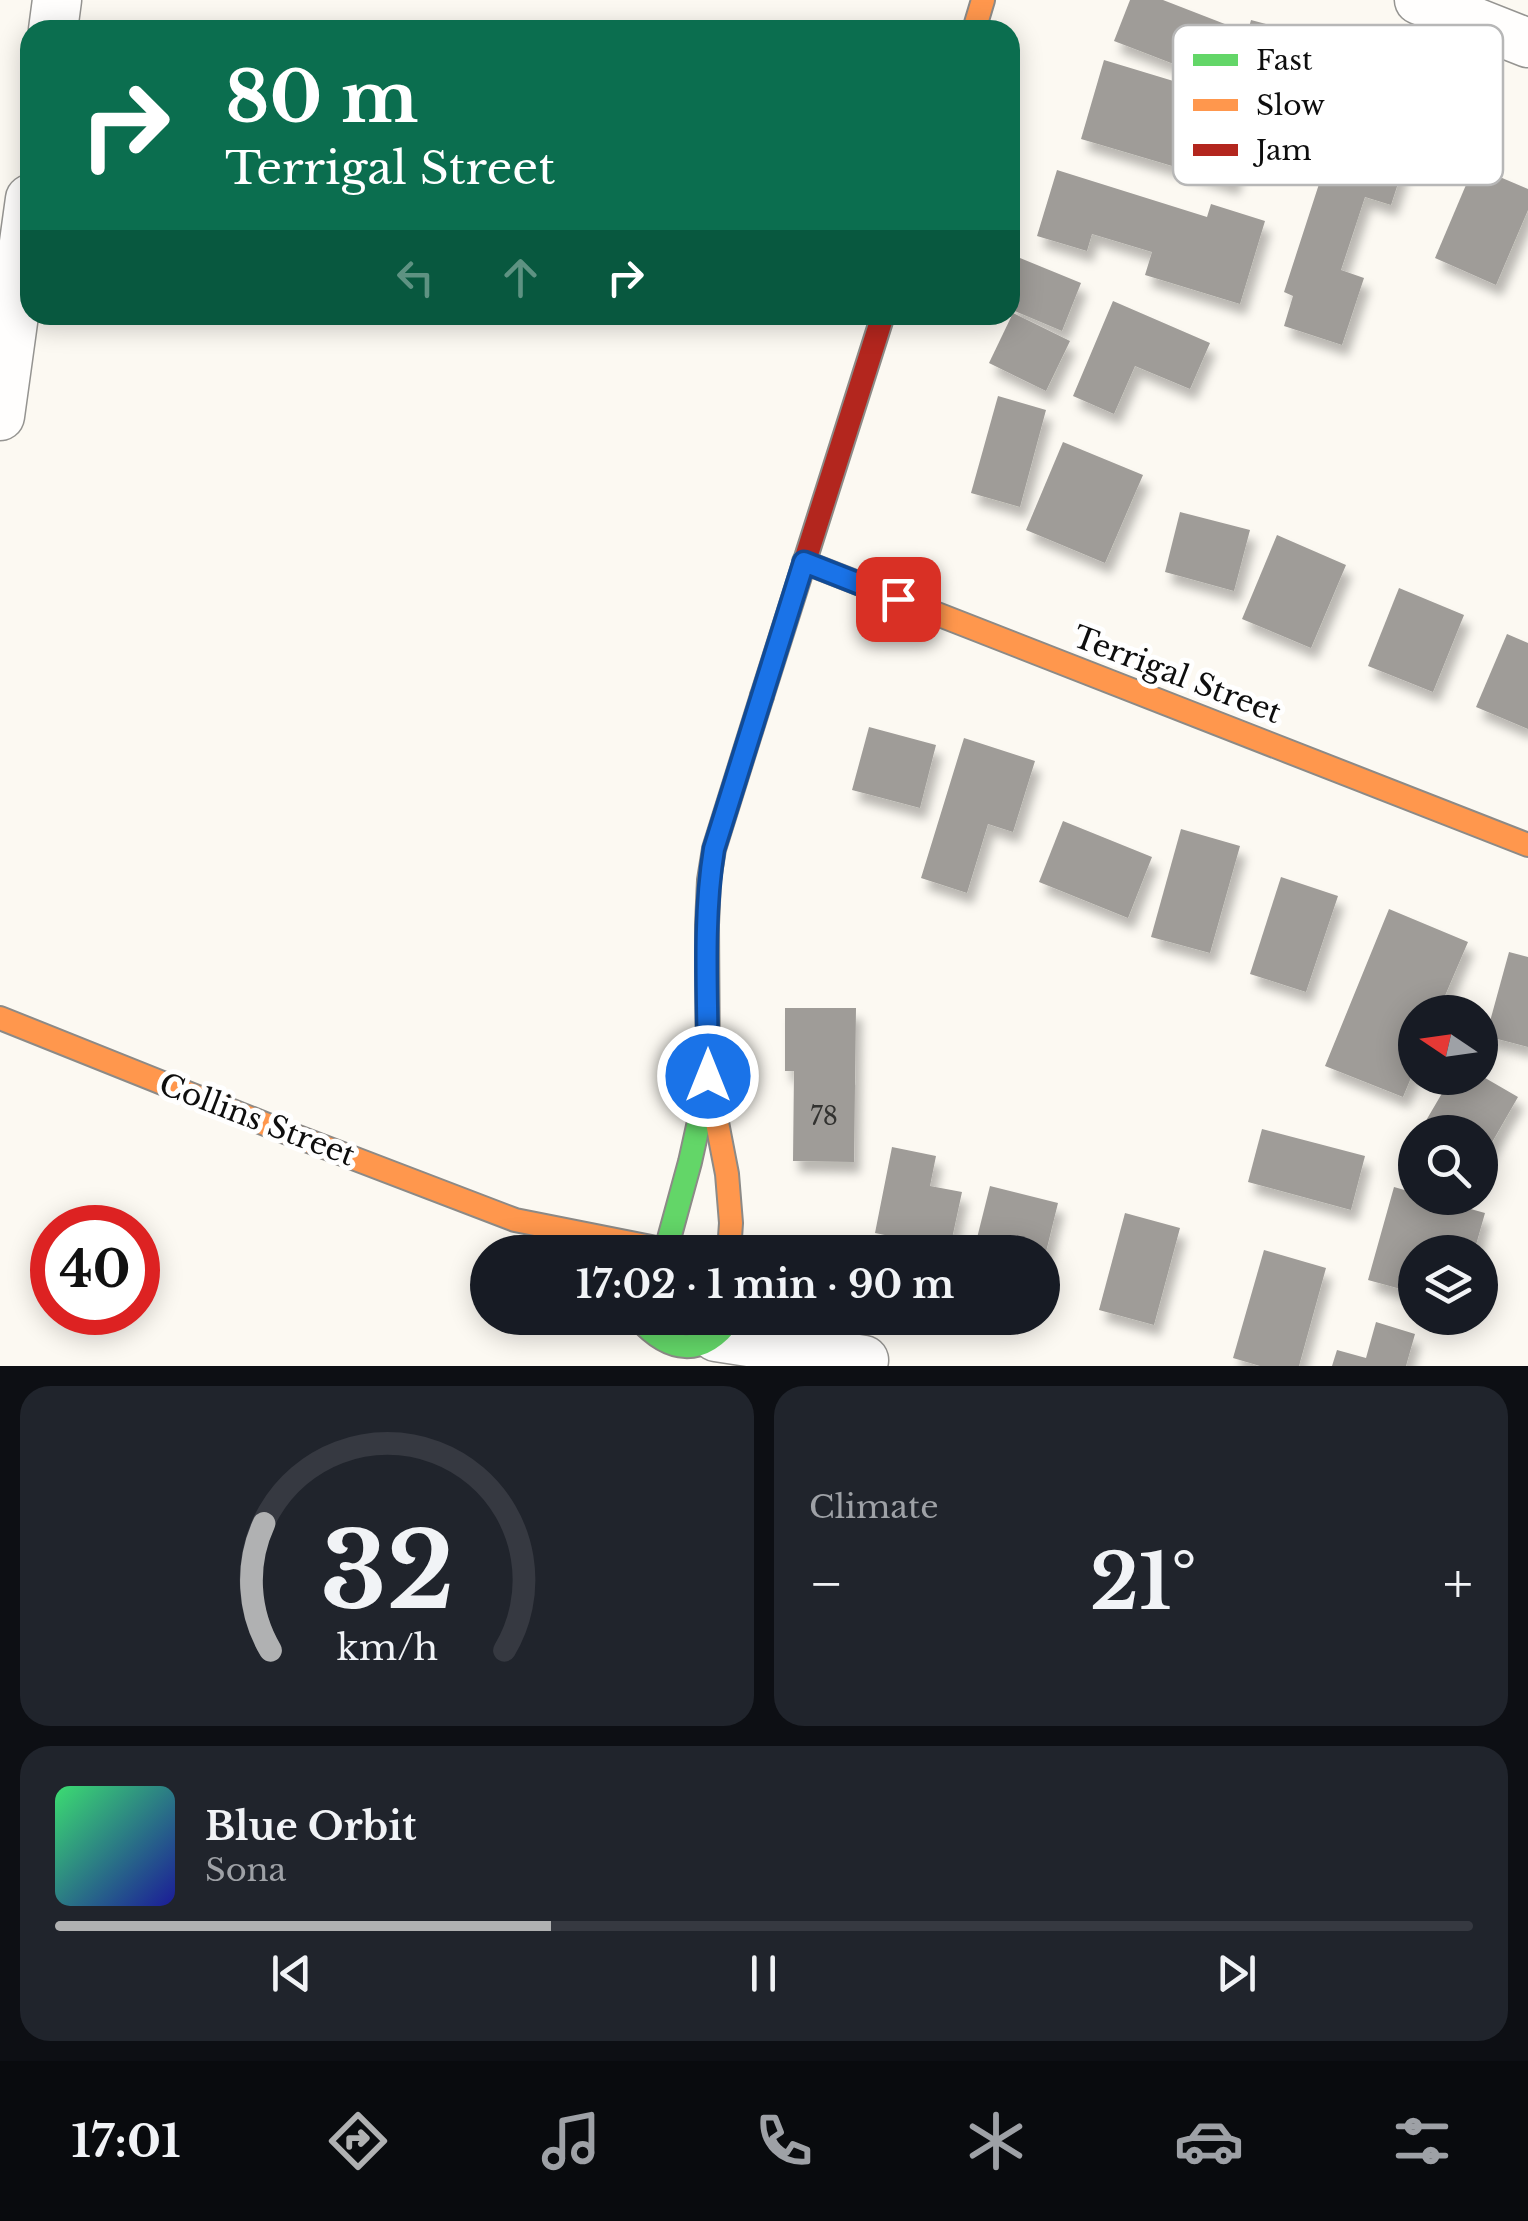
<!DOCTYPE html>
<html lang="en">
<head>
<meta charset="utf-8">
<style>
	:root { --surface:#171b24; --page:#20242c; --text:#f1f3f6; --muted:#9ea1a6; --line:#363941; --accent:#b0b1b2 }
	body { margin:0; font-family:"Libre Baskerville",serif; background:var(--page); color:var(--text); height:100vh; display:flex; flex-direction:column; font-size:38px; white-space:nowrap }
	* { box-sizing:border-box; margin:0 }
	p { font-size:32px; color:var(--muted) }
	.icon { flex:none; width:55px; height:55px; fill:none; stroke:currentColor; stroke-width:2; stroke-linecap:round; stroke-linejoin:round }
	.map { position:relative; height:1366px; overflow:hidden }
	.sheet { display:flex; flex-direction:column; gap:20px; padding:20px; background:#0d0f14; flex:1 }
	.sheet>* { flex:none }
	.top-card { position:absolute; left:20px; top:20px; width:1000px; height:305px; border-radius:30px; box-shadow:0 5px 25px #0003; background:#0b6e4f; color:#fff; overflow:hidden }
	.needle { width:65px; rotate:283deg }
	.controls { position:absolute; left:1398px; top:995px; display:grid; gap:20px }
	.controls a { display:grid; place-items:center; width:100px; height:100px; border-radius:50%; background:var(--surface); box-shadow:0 5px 25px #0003; font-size:50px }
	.speed { position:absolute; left:30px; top:1205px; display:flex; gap:20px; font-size:50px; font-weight:700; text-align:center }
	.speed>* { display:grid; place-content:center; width:130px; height:130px; border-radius:50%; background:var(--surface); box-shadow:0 5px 25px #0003; line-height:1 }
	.speed .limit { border:15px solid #d22; background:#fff; color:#111 }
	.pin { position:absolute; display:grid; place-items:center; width:85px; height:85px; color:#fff; margin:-42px; border-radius:20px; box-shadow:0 5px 15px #0006 }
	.me { position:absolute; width:110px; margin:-55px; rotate:0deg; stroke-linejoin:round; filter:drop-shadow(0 0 8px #0008) }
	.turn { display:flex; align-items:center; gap:35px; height:210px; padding:0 40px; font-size:45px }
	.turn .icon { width:130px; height:130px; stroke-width:2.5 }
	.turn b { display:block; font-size:70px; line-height:85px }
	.lanes { display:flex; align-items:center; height:95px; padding:0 40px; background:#0003; justify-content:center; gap:50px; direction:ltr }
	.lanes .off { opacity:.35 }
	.big { font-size:75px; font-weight:700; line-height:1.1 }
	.sheet .tile { flex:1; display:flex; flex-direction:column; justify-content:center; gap:15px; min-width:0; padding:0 35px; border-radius:30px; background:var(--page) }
	.sheet .dial { align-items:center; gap:0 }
	.dial svg { height:260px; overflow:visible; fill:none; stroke:var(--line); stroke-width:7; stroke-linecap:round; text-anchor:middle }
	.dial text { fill:var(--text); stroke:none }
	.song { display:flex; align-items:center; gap:30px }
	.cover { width:120px; height:120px; border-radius:15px; background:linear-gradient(135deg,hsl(140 70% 55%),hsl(240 70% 35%)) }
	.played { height:10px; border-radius:5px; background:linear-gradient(90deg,var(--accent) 35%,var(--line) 35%) }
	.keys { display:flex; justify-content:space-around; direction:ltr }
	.heat { display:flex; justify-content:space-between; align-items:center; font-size:55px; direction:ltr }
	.sheet .tiles { flex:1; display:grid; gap:20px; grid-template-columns:1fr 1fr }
	.tile:last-child { grid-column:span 2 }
	.trip { position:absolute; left:470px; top:1235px; width:590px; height:100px; border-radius:50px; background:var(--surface); box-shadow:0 5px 25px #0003; font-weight:700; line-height:100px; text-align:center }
	.tab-bar { display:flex; height:160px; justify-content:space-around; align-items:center; background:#090b0e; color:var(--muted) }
	.tab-bar .icon { width:70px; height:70px }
	.tab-bar .on { color:var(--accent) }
	.tab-bar b { font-size:45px; color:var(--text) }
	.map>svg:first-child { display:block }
	.building { fill:#9f9c98; filter:url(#shadow) }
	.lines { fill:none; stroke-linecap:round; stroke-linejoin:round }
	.street-casing { stroke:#959491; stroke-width:51 }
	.fast-casing { stroke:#8c8a87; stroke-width:26 }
	.slow-casing { stroke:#8c8a87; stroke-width:26 }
	.jam-casing { stroke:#8c8a87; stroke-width:26 }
	.street { stroke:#fffefd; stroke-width:48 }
	.fast { stroke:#63d668; stroke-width:22 }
	.slow { stroke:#ff974d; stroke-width:22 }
	.jam { stroke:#b3261e; stroke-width:22 }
	.route-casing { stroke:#114b97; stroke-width:25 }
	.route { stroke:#1a73e8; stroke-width:18 }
	.labels { text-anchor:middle; stroke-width:10; stroke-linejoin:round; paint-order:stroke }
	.number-label { font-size:25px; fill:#323230 }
	.street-label { font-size:30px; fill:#0e0e0e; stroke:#fff }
	.key { fill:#fff; stroke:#b7b7b7; stroke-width:2.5 }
	.key-label { font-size:28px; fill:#0e0e0e }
</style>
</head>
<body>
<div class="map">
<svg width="1528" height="1366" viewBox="0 0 1528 1366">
	<defs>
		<filter id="shadow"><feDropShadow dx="6" dy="11" stdDeviation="5" flood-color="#0004"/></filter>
	</defs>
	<rect width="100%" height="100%" fill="#fcf9f2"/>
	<g class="building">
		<polygon points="1130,0 1163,0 1230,26 1210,78 1114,41"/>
		<polygon points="1251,20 1345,45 1325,120 1231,95"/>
		<polygon points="1104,60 1256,106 1233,184 1081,139"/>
		<polygon points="1354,76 1425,100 1391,205 1365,197 1341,270 1364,278 1342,345 1284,326 1293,296 1284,292"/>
		<polygon points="1474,166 1528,189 1528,210 1496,285 1435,258"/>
		<polygon points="1057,170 1207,217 1211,204 1265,221 1240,304 1145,275 1152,252 1092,234 1087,251 1037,236"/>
		<polygon points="1020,258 1081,283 1062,331 1010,309 1010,284"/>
		<polygon points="1113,301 1210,343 1190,389 1135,366 1114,414 1073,396"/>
		<polygon points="1013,313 1070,341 1046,391 989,363"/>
		<polygon points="998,396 1046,410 1020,507 971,493"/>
		<polygon points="1063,442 1143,475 1105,563 1026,530"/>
		<polygon points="1180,512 1250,530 1234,591 1165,572"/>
		<polygon points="1277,535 1346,565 1311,648 1242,619"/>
		<polygon points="1399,588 1464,615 1433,692 1368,666"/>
		<polygon points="1507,634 1528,643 1528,729 1476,707"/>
		<polygon points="869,727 936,745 920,808 852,790"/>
		<polygon points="964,738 1035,761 1013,832 988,824 967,893 921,878"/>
		<polygon points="1063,821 1152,857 1128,918 1039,882"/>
		<polygon points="1181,829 1240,846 1210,953 1151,937"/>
		<polygon points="1281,877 1338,896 1306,992 1250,974"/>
		<polygon points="1389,909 1468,942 1438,1012 1415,1012 1415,1068 1403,1097 1325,1066"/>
		<polygon points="1509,952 1528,957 1528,1047 1486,1036"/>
		<polygon points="785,1008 856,1008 854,1162 793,1161 794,1071 785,1071"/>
		<polygon points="1480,1075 1518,1097 1483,1158 1480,1156 1480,1132 1439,1132 1424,1124 1451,1078 1480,1078"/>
		<polygon points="1262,1129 1365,1156 1351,1210 1248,1182"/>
		<polygon points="892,1147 936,1156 930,1186 962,1192 950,1248 875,1233"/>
		<polygon points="990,1186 1058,1203 1044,1260 1042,1252 999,1252 975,1246"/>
		<polygon points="1394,1187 1415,1193 1415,1198 1431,1198 1485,1213 1474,1252 1415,1252 1415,1293 1368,1280"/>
		<polygon points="1125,1213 1180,1228 1154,1325 1099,1310"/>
		<polygon points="1264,1250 1326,1268 1299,1366 1260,1366 1233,1358"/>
		<polygon points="1376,1322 1415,1334 1406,1366 1332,1366 1337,1350 1366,1358"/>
	</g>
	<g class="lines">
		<defs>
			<g id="street">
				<polyline points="1419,0 1528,43"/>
				<polyline points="53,30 57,0"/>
				<polyline points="0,416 30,199"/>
				<polyline points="716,1337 864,1360"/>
			</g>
			<g id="fast">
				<polyline points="667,1246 690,1162 704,1099"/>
				<path d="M638,1318C669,1353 702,1358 731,1318"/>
			</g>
			<g id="slow">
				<polyline points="974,30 983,0"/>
				<polyline points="804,562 1528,845"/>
				<polyline points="0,1018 285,1132 515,1220 661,1249"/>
				<polyline points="729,1252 731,1223 727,1174 708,1076 707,925 709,880 714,849 762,696"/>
			</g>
			<polyline id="jam" points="762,696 883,315"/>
		</defs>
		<use href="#street" class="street-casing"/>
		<use href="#fast" class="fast-casing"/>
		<use href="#slow" class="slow-casing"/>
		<use href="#jam" class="jam-casing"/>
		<use href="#street" class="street"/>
		<use href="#fast" class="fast"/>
		<use href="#slow" class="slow"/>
		<use href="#jam" class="jam"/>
	</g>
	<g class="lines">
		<defs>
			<path id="route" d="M708,1076C708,1001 702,923 714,849L804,562L898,599"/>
		</defs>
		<use href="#route" class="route-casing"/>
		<use href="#route" class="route"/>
	</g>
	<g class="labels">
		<g class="number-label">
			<text x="824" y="1125">78</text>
		</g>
		<g class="street-label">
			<text transform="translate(1177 675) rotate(21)" y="10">Terrigal Street</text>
			<text transform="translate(257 1120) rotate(21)" y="10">Collins Street</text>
		</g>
	</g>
	<rect x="1173" y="25" width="330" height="160" rx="15" class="key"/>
	<rect x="1193" y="54" width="45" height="12" fill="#63d668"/>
	<rect x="1193" y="99" width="45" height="12" fill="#ff974d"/>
	<rect x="1193" y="144" width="45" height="12" fill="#b3261e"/>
	<g class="key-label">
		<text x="1256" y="70">Fast</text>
		<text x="1256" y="115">Slow</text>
		<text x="1256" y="160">Jam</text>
	</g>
</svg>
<div class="controls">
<a><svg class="needle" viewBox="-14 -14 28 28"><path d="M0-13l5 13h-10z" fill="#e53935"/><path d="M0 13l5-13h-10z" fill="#9ea1a6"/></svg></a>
<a><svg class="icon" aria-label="search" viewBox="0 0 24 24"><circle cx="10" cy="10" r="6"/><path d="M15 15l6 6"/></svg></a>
<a><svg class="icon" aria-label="layers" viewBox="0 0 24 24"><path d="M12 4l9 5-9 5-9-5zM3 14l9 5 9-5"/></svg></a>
</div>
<div class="speed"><div class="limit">40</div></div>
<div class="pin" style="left:898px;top:599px;background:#d93025"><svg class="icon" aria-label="arrive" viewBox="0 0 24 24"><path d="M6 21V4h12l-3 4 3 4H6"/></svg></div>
<svg class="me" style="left:708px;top:1076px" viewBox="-20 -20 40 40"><circle r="17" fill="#1a73e8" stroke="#fff" stroke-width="3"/><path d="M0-11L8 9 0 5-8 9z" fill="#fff"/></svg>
<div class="trip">17:02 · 1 min · 90 m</div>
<div class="top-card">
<div class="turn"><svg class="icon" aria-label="right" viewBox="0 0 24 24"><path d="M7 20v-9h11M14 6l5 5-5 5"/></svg><div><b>80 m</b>Terrigal Street</div></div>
<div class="lanes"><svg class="icon off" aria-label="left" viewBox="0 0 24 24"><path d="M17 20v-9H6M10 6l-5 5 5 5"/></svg><svg class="icon off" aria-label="ahead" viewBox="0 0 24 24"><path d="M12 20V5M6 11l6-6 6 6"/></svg><svg class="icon" aria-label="right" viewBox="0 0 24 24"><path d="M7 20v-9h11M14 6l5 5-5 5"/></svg></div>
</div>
</div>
<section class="sheet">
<div class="tiles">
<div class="tile dial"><svg viewBox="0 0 100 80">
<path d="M14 69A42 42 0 1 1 86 69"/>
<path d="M14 69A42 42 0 0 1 12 30" stroke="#b0b1b2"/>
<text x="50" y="56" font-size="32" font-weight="700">32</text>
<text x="50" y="72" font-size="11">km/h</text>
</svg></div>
<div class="tile"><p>Climate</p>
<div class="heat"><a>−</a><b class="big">21°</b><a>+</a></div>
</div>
<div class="tile">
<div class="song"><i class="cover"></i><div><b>Blue Orbit</b><p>Sona</p></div></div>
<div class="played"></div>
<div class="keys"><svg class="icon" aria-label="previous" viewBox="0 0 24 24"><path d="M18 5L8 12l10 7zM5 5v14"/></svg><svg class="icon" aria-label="pause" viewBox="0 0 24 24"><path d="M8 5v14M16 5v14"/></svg><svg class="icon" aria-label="next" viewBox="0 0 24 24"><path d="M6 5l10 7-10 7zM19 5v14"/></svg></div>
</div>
</div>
</section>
<nav class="tab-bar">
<b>17:01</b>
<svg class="icon on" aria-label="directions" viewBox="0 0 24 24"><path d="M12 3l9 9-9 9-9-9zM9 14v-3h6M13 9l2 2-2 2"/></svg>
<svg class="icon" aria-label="music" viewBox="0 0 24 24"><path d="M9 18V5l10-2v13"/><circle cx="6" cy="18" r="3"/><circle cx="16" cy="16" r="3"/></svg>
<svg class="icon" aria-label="phone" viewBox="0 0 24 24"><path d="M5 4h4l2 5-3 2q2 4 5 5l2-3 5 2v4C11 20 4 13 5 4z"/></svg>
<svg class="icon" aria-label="climate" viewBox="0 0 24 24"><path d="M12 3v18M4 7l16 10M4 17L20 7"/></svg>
<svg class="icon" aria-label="car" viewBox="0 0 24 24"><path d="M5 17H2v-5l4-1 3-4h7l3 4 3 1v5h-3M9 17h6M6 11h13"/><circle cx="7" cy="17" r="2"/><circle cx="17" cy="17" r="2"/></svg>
<svg class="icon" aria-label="filters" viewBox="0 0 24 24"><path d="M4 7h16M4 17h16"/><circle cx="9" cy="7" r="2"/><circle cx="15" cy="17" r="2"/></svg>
</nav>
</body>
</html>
